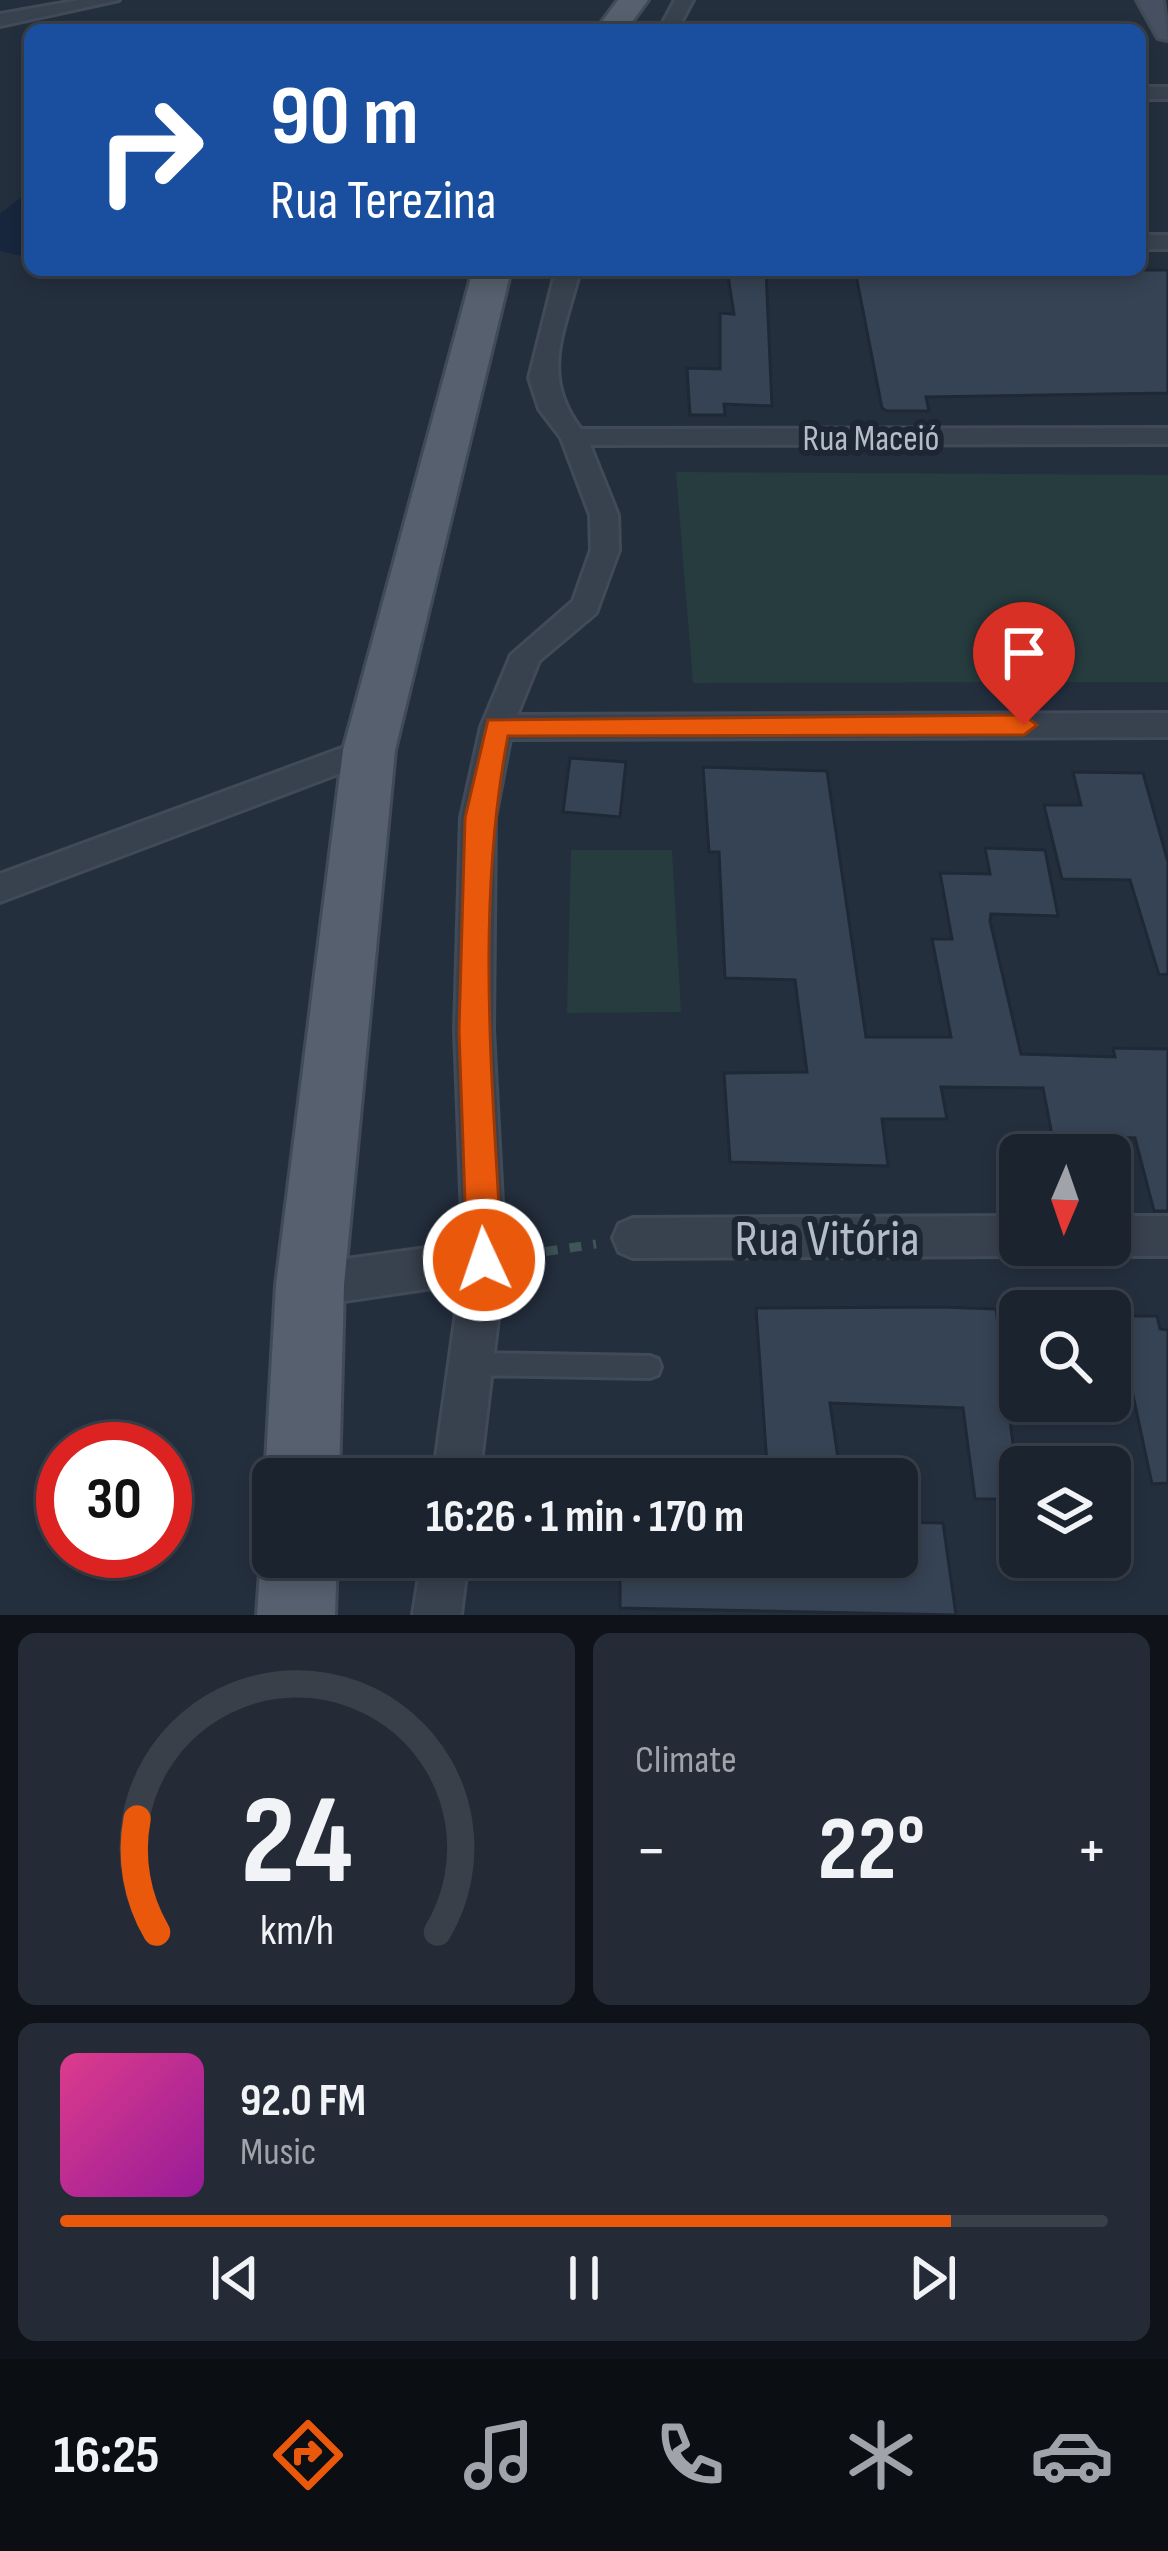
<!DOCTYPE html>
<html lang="en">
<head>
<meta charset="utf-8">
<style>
	:root { --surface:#1b232e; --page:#242b36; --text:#f1f3f6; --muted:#a0a4aa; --line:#39404a; --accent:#ea580c }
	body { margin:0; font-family:"Sofia Sans Condensed",sans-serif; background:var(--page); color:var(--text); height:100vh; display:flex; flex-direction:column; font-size:45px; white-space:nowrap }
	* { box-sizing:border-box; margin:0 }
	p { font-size:39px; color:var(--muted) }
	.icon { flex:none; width:66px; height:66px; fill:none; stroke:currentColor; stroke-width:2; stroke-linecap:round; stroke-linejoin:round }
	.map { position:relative; height:1615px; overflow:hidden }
	.sheet { display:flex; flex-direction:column; gap:18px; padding:18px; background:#0f1319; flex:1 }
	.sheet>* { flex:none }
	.guide { position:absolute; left:24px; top:24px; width:1122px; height:252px; border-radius:18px; box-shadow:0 6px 18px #0003,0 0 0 3px var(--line); background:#1a4fa0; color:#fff; overflow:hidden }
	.needle { width:78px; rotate:182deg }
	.tools { position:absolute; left:999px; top:1134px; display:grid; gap:24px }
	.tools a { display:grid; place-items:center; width:132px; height:132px; border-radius:18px; background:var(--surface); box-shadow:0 6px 18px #0003,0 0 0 3px var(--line); font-size:60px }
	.speed { position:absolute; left:36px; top:1422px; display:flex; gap:24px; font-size:60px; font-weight:700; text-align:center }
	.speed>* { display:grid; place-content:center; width:156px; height:156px; border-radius:50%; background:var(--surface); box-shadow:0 6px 18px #0003,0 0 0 3px var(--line); line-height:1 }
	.speed .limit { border:18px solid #d22; background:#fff; color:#111 }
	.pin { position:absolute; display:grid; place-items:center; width:102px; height:102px; color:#fff; margin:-123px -51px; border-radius:50% 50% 50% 0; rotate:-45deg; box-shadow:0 0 12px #0007 }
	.pin .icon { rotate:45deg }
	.me { position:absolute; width:132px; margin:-66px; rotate:357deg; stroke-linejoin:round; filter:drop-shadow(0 0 9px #0008) }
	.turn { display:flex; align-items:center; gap:42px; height:252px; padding:0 48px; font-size:54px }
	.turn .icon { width:156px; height:156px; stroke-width:2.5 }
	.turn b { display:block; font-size:84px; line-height:102px }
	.big { font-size:90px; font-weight:700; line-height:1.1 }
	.sheet .widget { flex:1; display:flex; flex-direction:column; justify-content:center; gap:18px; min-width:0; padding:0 42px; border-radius:18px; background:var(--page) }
	.sheet .dial { align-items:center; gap:0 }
	.dial svg { height:312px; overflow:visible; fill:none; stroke:var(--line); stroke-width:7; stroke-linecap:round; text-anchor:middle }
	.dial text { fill:var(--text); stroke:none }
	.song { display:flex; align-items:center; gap:36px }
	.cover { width:144px; height:144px; border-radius:18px; background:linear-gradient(135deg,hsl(330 70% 55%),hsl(300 70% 35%)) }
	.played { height:12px; border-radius:6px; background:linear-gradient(90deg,var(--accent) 85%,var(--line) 85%) }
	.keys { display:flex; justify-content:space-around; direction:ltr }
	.heat { display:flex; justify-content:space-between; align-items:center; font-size:66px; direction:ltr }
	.sheet .tiles { flex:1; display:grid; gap:18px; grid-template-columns:1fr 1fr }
	.widget:last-child { grid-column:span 2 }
	.trip { position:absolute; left:252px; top:1458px; width:666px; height:120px; border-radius:18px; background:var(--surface); box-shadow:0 6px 18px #0003,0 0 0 3px var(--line); font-weight:700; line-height:120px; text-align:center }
	.menu { display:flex; height:192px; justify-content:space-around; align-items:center; background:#0b0e12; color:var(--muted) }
	.menu .icon { width:84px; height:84px }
	.menu .on { color:var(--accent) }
	.menu b { font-size:54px; color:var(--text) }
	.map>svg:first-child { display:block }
	.green { fill:#263c3f }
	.water { fill:#17263c }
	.building { fill:#364354; stroke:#1f2835; stroke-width:3 }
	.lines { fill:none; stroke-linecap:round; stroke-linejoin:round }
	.lane-casing { stroke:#414a57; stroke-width:6 }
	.street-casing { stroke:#414a57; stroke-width:6 }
	.secondary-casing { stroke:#414a57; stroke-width:6 }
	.primary-casing { stroke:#414a57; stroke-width:6 }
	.path { stroke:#3f5557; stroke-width:9; stroke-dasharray:12 12; stroke-linecap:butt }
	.lane { fill:#38414e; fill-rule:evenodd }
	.street { fill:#38414e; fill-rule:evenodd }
	.secondary { fill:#465061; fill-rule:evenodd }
	.primary { fill:#56606e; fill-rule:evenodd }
	.route { fill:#ea580c; stroke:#983908; stroke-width:3 }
	.labels { text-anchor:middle; stroke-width:12; stroke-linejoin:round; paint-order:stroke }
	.far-street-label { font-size:36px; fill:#b4bcc9; stroke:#1d2633 }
	.near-street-label { font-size:51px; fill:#b4bcc9; stroke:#1d2633 }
</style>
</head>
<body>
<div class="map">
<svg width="1168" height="1615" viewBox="0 0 1168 1615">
	<rect width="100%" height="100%" fill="#242f3e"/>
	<g class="green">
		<polygon points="676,472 1168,475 1168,682 693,683"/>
		<polygon points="571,850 672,850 681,1012 567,1013"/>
	</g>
	<polygon class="water" points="30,190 30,258 0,251 0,214"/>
	<g class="building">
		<polygon points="727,270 766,270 772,406 724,404 725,415 690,415 687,368 720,369 720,313 734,314"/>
		<polygon points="855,270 1168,270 1168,393 926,397 929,411 887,411 882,408"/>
		<polygon points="570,758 626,762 620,817 563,812"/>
		<polygon points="703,767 827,771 866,1037 951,1037 932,939 952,939 940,873 990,874 985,848 1045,850 1058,916 991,914 990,921 1021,1054 1115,1057 1113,1048 1168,1049 1168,1211 1154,1211 1135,1138 1052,1135 1043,1088 941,1087 947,1119 882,1119 888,1166 730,1162 724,1073 807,1072 795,980 725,978 719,852 709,852"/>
		<polygon points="1073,772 1143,773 1168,862 1168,974 1159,975 1130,880 1062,879 1044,805 1081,805"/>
		<polygon points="940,1307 996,1309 1020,1499 975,1499 963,1408 830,1403 841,1479 768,1479 756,1308"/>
		<polygon points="1116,1316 1157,1316 1160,1329 1168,1330 1168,1483 1152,1484"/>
		<polygon points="897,1522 943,1523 956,1615 620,1608 620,1566 767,1570 766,1557 897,1557"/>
	</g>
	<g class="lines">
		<defs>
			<g id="lane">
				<polygon points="451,270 470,270 495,279 489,282"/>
				<polygon points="472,1353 650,1356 658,1359 661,1367 658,1375 650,1378 472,1375 464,1372 461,1364 464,1356"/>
			</g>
			<g id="street">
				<polygon points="80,0 119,0 0,26 0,14"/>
				<polygon points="675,0 693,0 677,30 659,30"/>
				<rect x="1140" y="87" width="28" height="12"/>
				<rect x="1140" y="235" width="28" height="14"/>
				<path d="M556,270H580C565,331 539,375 581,429L1168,428V444L590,445L618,515L619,550L596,613L539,661L517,715L1168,713V737L510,739L495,818L493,1030L505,1260L479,1479H433L460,1284L310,1306L295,1300L289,1285L295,1270L310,1264L463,1243L455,1030L461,818L481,727L511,655L573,601L591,550L590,515L561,438L539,409L529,378Z"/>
				<polygon points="369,738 380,742 385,750 380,758 0,902 0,874"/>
				<polygon points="1020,1216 1020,1245 1037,1245 1020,1256 633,1258 619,1252 613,1238 619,1224 633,1218"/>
				<polygon points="1110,1216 1168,1216 1168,1256 1110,1256 1096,1250 1093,1245 1110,1245"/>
				<polygon points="422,1557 468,1557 461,1615 413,1615"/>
			</g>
			<polygon id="secondary" points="1137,0 1163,0 1168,40 1158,38"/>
			<g id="primary">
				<polygon points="618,0 648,0 626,30 596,30"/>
				<polygon points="473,270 511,270 395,750 344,1285 339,1479 273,1479 273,1499 265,1479 276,1285 343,750"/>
				<polygon points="272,1530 273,1557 337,1557 335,1615 257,1615 261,1557"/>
			</g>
		</defs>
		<use href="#lane" class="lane-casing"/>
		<use href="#street" class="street-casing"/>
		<use href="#secondary" class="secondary-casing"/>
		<use href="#primary" class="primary-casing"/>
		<polyline class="path" points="522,1255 596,1244"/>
		<use href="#lane" class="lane"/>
		<use href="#street" class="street"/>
		<use href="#secondary" class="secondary"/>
		<use href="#primary" class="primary"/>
	</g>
	<path class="route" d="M1024,715L1037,725L1024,735L508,736C475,908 493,1086 502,1260L497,1272L484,1277L472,1272L467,1260L459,1030L465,818L488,720Z"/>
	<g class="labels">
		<g class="far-street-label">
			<text x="871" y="450">Rua Maceió</text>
		</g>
		<g class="near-street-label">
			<text x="827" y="1255">Rua Vitória</text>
		</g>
	</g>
</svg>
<div class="tools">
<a><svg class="needle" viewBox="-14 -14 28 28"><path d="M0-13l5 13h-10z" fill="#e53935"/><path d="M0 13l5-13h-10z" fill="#a0a4aa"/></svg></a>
<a><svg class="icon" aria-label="search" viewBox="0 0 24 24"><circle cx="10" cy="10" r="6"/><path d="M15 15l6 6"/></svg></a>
<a><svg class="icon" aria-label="layers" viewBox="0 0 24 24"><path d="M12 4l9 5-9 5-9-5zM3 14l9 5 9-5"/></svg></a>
</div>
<div class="speed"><div class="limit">30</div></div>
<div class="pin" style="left:1024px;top:725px;background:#d93025"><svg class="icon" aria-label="arrive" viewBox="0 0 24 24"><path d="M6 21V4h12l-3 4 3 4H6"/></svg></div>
<svg class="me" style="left:484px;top:1260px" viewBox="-20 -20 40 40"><circle r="17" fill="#ea580c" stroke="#fff" stroke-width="3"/><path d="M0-11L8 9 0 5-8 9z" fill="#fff"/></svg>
<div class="trip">16:26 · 1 min · 170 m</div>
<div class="guide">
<div class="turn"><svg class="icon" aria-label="right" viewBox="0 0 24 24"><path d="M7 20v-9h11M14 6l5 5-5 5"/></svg><div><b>90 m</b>Rua Terezina</div></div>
</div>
</div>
<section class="sheet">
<div class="tiles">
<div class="widget dial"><svg viewBox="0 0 100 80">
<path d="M14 69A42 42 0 1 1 86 69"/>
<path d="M14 69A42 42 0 0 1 9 40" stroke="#ea580c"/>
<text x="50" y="56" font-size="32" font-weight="700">24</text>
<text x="50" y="72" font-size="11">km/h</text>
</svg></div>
<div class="widget"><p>Climate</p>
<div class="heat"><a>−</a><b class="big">22°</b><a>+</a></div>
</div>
<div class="widget">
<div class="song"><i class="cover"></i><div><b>92.0 FM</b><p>Music</p></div></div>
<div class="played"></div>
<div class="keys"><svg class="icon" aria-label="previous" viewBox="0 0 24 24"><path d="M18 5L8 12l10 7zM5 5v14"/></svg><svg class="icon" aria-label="pause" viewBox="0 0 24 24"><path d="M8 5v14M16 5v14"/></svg><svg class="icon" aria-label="next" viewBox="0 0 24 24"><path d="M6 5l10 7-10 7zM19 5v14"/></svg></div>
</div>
</div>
</section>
<nav class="menu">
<b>16:25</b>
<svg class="icon on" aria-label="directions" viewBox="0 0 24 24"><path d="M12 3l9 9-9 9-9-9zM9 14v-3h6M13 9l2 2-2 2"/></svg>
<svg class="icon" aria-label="music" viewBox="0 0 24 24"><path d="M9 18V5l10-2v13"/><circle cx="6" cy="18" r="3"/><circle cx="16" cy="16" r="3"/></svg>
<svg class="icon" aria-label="phone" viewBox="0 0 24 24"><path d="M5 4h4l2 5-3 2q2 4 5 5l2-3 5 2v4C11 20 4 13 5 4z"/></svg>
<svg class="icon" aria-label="climate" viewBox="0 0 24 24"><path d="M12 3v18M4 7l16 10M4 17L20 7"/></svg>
<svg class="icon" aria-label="car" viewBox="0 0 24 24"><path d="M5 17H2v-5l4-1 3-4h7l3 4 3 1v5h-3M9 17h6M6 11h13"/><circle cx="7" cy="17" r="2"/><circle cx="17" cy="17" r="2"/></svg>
</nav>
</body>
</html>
